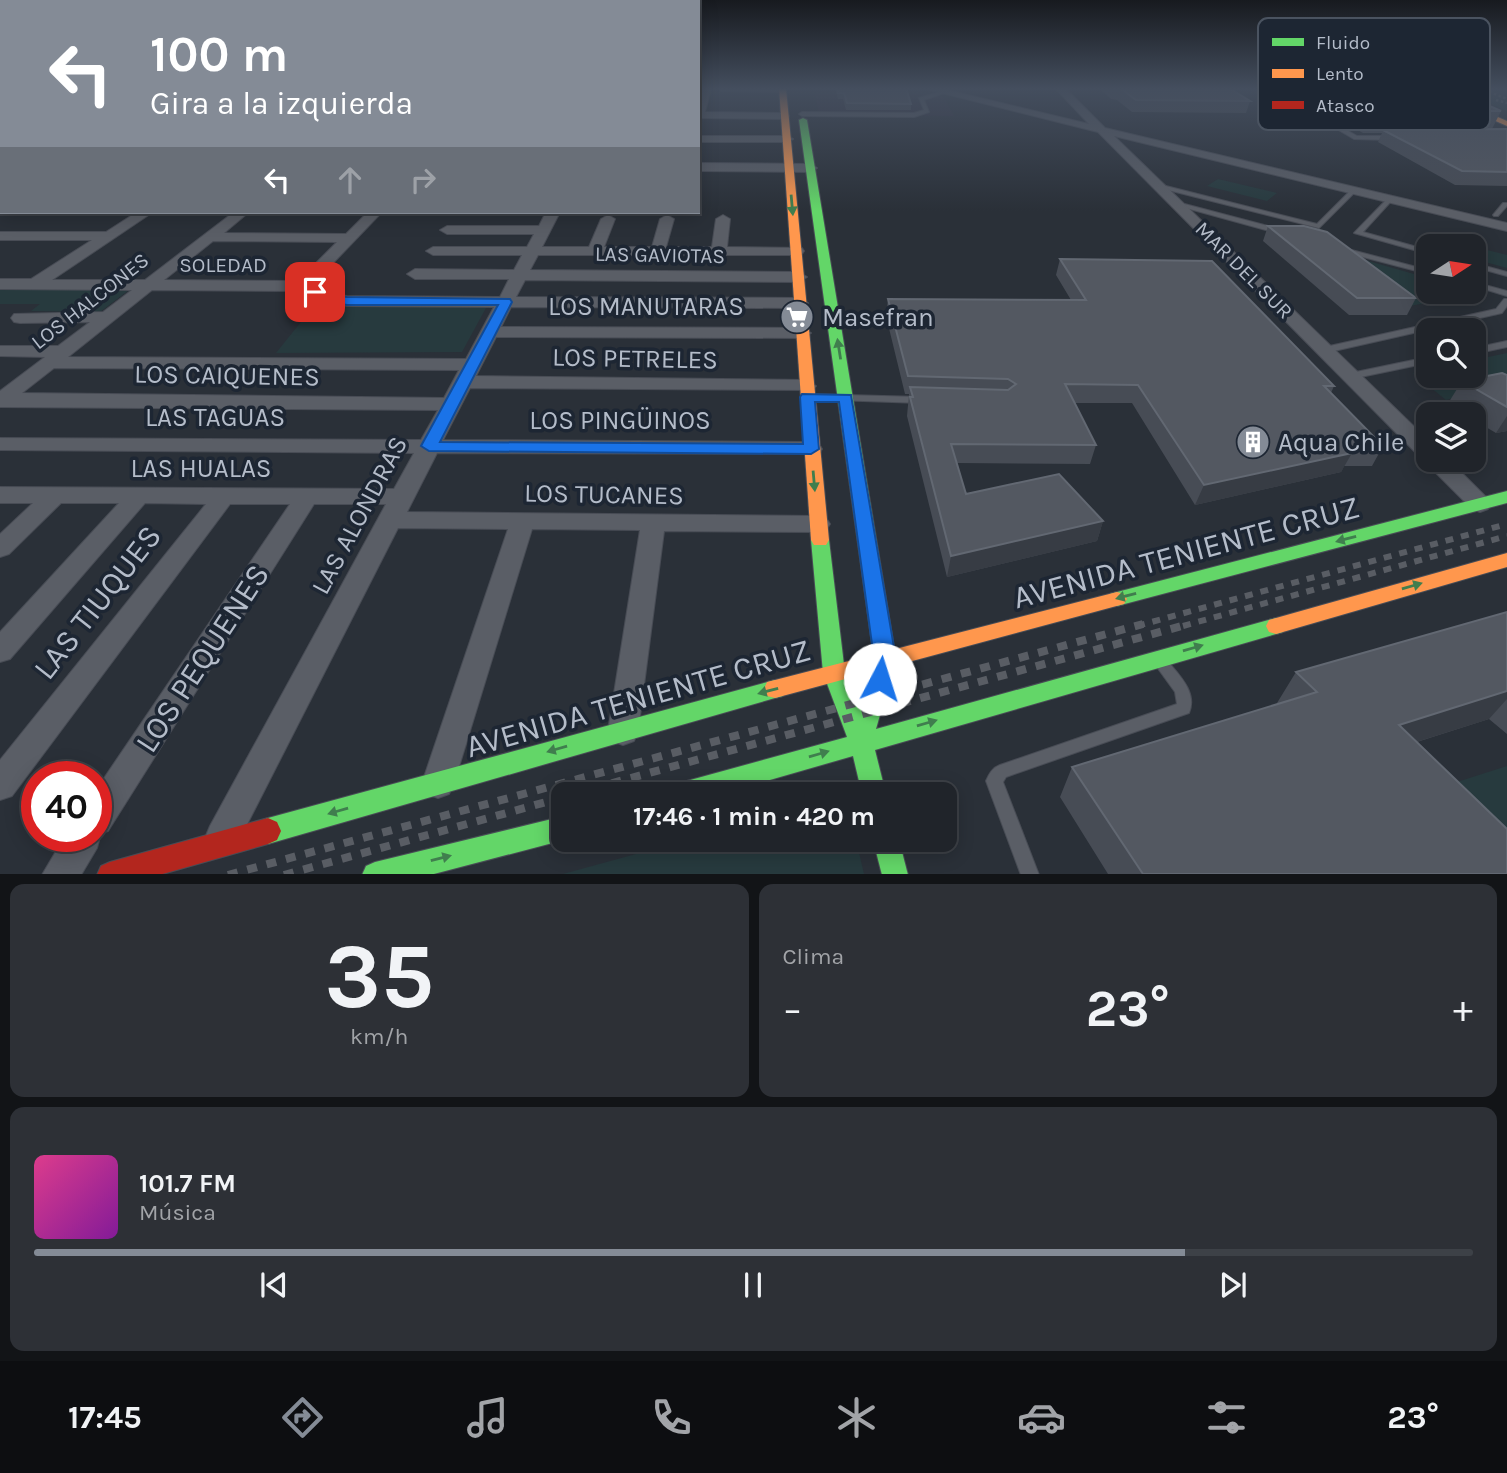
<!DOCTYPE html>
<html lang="es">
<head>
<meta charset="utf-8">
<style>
	:root { --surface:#20242a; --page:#2d3036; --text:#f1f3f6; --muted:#a2a4a8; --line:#3d4147; --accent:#848b96 }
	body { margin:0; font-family:Karla,sans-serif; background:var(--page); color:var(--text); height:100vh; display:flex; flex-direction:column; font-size:26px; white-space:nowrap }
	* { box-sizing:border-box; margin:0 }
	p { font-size:23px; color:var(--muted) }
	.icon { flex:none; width:38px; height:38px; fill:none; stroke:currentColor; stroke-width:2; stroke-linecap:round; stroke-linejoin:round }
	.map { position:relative; height:874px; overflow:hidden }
	.details { display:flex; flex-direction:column; gap:10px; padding:10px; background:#121417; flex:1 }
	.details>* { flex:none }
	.top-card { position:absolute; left:0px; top:0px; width:700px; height:214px; box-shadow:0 4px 18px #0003,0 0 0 2px var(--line); background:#848b96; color:#fff; overflow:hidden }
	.needle { width:46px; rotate:78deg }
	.controls { position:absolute; left:1416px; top:234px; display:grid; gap:14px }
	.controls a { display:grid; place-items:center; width:70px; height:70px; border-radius:14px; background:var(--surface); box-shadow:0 4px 18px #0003,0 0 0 2px var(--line); font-size:35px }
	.speed { position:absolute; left:21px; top:761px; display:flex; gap:14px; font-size:35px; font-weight:700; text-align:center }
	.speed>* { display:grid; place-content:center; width:91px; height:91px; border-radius:50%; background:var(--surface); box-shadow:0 4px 18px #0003,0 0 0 2px var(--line); line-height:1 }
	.speed .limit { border:10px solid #d22; background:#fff; color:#111 }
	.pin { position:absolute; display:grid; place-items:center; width:60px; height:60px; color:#fff; margin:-30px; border-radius:14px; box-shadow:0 4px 10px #0006 }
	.me { position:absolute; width:77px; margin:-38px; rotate:5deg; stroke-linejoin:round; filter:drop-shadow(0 0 5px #0008) }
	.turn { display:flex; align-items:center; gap:24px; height:147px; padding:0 35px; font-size:32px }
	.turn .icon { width:91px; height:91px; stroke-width:2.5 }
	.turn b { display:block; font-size:49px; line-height:60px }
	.lanes { display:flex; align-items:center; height:66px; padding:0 35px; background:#0003; justify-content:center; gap:35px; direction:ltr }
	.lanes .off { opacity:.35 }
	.big { font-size:52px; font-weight:700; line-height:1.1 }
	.details .tile { flex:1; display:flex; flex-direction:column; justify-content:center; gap:10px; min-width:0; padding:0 24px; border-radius:14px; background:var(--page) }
	.details .dial { align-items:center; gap:0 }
	.dial b { font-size:91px; line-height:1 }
	.song { display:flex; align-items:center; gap:21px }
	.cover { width:84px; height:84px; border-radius:10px; background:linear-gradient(135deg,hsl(330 70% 55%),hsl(290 70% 35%)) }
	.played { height:7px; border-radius:4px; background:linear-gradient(90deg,var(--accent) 80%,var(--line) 80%) }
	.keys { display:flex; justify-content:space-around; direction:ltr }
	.heat { display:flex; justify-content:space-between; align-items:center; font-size:38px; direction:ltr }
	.details .tiles { flex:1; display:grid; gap:10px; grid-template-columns:1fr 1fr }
	.tile:last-child { grid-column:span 2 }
	.trip { position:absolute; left:551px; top:782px; width:406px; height:70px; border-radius:14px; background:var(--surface); box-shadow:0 4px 18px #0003,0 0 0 2px var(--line); font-weight:700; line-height:70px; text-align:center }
	.dock { display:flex; height:112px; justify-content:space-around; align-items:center; background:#0d0e11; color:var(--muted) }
	.dock .icon { width:49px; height:49px }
	.dock .current { color:var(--accent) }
	.dock b { font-size:32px; color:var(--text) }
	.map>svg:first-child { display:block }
	.medical { fill:#31303e }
	.green { fill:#273a3e }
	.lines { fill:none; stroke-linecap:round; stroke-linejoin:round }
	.lane-casing { stroke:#484c55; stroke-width:2 }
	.street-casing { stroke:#484c55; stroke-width:2 }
	.fast-casing { stroke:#484c55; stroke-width:2 }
	.slow-casing { stroke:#484c55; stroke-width:2 }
	.jam-casing { stroke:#484c55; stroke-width:2 }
	.path { stroke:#5c6268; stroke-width:2.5; stroke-dasharray:2.5 2.5; stroke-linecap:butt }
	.lane { fill:#5a5e66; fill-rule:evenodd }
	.street { fill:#5a5e66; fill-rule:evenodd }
	.fast { fill:#63d668; fill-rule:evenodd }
	.slow { fill:#ff974d; fill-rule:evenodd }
	.jam { fill:#b3261e; fill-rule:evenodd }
	.rail-far1 { stroke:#595d64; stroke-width:6; stroke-dasharray:8 8; stroke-linecap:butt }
	.rail { stroke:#595d64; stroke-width:8; stroke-dasharray:10 10; stroke-linecap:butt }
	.wall { fill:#474c55 }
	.shaded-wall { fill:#373c44 }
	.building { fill:#535861; stroke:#626872; stroke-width:2 }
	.oneway { fill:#407e4e }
	.route { fill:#1a73e8; stroke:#114b97; stroke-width:2 }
	.labels { text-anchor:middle; stroke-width:7; stroke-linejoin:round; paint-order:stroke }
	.far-street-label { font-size:21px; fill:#b4bcc9; stroke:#1d2633 }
	.street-label { font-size:26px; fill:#b4bcc9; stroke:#1d2633 }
	.poi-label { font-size:26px; fill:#b4bcc9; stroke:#1d2633; text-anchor:start }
	.near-street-label { font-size:32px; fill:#b4bcc9; stroke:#1d2633 }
	.key { fill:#1d2633; stroke:#4a5360; stroke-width:2 }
	.key-label { font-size:19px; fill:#b4bcc9 }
</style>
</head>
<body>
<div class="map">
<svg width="1507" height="875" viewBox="0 0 1507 875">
	<rect width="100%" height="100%" fill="#2a3038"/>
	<polygon class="medical" points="815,93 928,93 944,97 954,116 819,115"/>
	<g class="green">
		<polygon points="1453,88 1507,88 1507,111"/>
		<polygon points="1218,179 1277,193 1267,201 1207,186"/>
		<polygon points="1439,238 1507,255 1507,268 1474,259 1474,247 1431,247"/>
		<polygon points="1333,251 1428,278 1428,292 1442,292 1459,297 1404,307"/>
		<polygon points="0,289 129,290 100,312 31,311 40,304 0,304"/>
		<polygon points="487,306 462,352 276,353 313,307"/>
		<polygon points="1507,353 1507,387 1446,400 1413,373 1428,370 1428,376 1474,376 1474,360"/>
		<polygon points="1507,766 1507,866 1432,790"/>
		<polygon points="687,840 856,840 864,874 563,874"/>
	</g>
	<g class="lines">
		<defs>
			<g id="lane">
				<polygon points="942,91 944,93 924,100 929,112 914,117 802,116 799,114 802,112 914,113 924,110 919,98"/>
				<polygon points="1308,108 1357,136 1392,136 1395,138 1392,140 1354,139 1306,111"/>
				<polygon points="1158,184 1317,224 1353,188 1358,189 1319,228 1156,187 1155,186"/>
				<polygon points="1389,197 1394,198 1363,232 1428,250 1428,254 1354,233"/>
				<polygon points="1177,202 1283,230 1284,232 1280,234 1175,205 1174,204"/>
				<polygon points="1503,203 1507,203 1507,206 1498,216 1494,216 1493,215"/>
				<polygon points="1340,247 1428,270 1428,274 1340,251"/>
				<polygon points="1474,263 1507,272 1507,276 1474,267"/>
				<polygon points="1474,282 1507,291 1507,296 1474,286"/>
				<polygon points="1504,299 1507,299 1507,306 1502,313 1325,353 1320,350 1325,347 1496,309"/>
				<polygon points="1507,341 1507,347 1474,354 1474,348"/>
				<polygon points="1428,357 1428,363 1351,379 1346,376 1351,373"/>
				<polygon points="808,394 921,397 926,400 921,403 805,399 803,397"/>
				<path d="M1161,657L1166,659C1178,674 1198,692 1189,713L1006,777L1003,782L1039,875H1021L986,781C989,774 992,768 1000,765L1177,704L1175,692L1154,663L1156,659Z"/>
			</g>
			<g id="street">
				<polygon points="701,88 711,88 705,112 784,113 789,116 784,119 698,118"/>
				<polygon points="718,88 786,88 787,89 782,92 722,91"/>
				<polygon points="922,88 939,88 1089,124 1055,88 1065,88 1105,128 1507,223 1507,231 1114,136 1428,440 1428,460 1449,460 1488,499 1492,504 1488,509 1480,512 1472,509 1428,465 1426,458 1420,457 1098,132"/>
				<rect x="0" y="92" width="2" height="6"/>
				<polygon points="698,136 787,136 793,139 787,142 698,142"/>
				<polygon points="0,141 2,141 0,148"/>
				<rect x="0" y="160" width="2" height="8"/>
				<polygon points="698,163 811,164 817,168 811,172 698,171"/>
				<polygon points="2,178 2,186 0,187 0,179"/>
				<rect x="0" y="194" width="2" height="8"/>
				<path d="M137,212H153L52,280H145L234,212H249L224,233L346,234L368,212H382L312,285L332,294L347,296L500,297L509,279H415L407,274L415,269L514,270L522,255H433L426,251L433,247H527L534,234H447L440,230L447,226H539L546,212H560L542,247H589L601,219L608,215L615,219L604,247H652L660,219L667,215L674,219L666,247H712L716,219L723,215L730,219L727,247L802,248L804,251L802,254L797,255H538L530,270L799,272L807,277L799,282L525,280L516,297L800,298L808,303L800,308L511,307L501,327L802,328L811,333L802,338L496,337L476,376L806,380L816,386L813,390L470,388L443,440L811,442L819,444L822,449L819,454L437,453L407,512L818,516L826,518L830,524L826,530L818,532L664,531L638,731L634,741L623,745L612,741L608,731L640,530L532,529L454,783L449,794L438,798L427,794L422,783L508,529L398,528L234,850L222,855L210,850L205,838L210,826L386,504H314L108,831L101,833L97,848L81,875H42L65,836H96V790L290,504H230L12,796L0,800V760L206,504L145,503L10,659L0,662V632L119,503H61L9,554L0,557V534L33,503H0V487L394,489L414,453L0,450V438L421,440L438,410L0,407V391L45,357L0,356V346H58L90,322L20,323L14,322L11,318L14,314L103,312L132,290L0,289V279H31L92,240H0V232H106ZM213,241L337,242L298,281L164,280ZM152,290L299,291L322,302L347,306L494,307L466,359L68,357ZM54,368L459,370L444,398L22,393Z"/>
			</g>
			<g id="fast">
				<polygon points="803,118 807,120 896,659 876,729 1276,618 1283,620 1286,626 1283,632 875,750 886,794 862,794 853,756 721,794 671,794 674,786 683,782 847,737 823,673 811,540 814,535 826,535 829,540 845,673 859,709 874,659 799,120"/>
				<polygon points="1507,491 1507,503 1117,606 1110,604 1107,599 1110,594 1117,592"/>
				<polygon points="775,680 783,682 786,689 783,696 775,698 268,844 259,840 255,831 259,822 268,818"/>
				<polygon points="564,816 564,840 430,875 362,875 366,866 375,862"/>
				<polygon points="873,840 899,840 908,875 882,875"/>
			</g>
			<g id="slow">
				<polygon points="779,88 786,88 829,540 826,545 814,545 811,540"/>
				<polygon points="1421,88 1431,88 1507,121 1507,126"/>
				<polygon points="1507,553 1507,567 1276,634 1269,632 1266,626 1269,620 1276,618"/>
				<polygon points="1117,592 1124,594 1127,599 1124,604 775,698 767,696 764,689 767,682 775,680"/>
			</g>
			<g id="jam">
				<rect x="0" y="107" width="2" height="4"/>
				<polygon points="268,818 277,822 281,831 277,840 268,844 159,875 97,875 101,866 110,862"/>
			</g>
		</defs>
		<use href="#lane" class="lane-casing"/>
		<use href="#street" class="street-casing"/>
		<use href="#fast" class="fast-casing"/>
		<use href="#slow" class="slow-casing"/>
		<use href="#jam" class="jam-casing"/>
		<g class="path">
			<polyline points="1480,88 1507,99"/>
			<polyline points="1496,100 1507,103"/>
		</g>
		<use href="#lane" class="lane"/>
		<use href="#street" class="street"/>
		<use href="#fast" class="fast"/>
		<use href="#slow" class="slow"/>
		<use href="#jam" class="jam"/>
		<g class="rail-far1">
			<polyline points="1137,626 1507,524"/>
			<polyline points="1183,626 1507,536"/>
		</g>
		<g class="rail">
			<polyline points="573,794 1189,624"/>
			<polyline points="228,875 1143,624"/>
			<polyline points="284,875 564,797"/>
		</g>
	</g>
	<g class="wall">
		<polygon points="835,88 906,88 911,104 911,110 846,110 843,99 838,99"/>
		<polygon points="1099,88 1229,88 1250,101 1246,113 1132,112 1117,100 1111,99"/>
		<polygon points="1283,88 1421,88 1501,111 1492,129 1507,129 1507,186 1455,185 1378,142 1382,133 1363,133"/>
		<polygon points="1268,226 1416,298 1407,315 1349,315 1263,241"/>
		<polygon points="1060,259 1334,386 1331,393 1383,446 1372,466 1344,466 1341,472 1195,505 1132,403 1074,403 1096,445 1090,464 957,463 966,494 1103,521 1097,541 947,577 907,416 909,394 905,394 886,316 888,299 1071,300 1056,275"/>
		<polygon points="1507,375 1507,431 1496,433 1474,420 1474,415 1464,415 1447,405 1462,381"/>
		<polygon points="1507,612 1507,734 1489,719 1417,742 1507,874 1108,874 1060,797 1072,767 1278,704 1277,703 1296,672"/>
	</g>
	<g class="shaded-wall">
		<polygon points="1507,416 1507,431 1496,433"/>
		<polygon points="1352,453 1341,472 1195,505 1204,485"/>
		<polygon points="1103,521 1097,541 947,577 951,556"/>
		<polygon points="1507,691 1507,699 1489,719 1375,755 1399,725"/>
	</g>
	<g class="building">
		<polygon points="837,88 906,88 911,104 847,103 844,93 838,93"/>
		<polygon points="1120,88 1229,88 1250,101 1136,100"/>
		<polygon points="1328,88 1451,89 1501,111 1372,111"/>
		<polygon points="1507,129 1507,172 1462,171 1383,130"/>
		<polygon points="1268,226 1304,226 1327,232 1416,298 1357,298"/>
		<polygon points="1060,259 1212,261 1334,386 1324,386 1383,446 1349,447 1352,453 1204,485 1138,385 1065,384 1096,445 951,444 966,494 1059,474 1103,521 951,556 910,397 913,397 910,387 1008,390 1016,384 1008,379 908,376 888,299 1086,300"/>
		<polygon points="1502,373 1507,375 1507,407 1462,381"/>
		<polygon points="1507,612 1507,691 1399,725 1507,829 1507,874 1143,874 1072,767 1317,692 1296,672"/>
	</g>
	<defs><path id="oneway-solid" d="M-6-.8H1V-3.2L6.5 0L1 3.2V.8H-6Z" transform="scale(1.75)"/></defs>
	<g class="oneway">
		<use href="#oneway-solid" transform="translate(792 205) rotate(85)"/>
		<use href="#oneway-solid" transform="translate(839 349) rotate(-99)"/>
		<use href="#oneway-solid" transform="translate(814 481) rotate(85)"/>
		<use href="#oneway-solid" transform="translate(1346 539) rotate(165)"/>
		<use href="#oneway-solid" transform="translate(1412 586) rotate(-16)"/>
		<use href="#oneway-solid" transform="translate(1126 596) rotate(165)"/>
		<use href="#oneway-solid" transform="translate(1193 648) rotate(-16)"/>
		<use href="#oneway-solid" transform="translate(768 691) rotate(165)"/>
		<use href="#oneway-solid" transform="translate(927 723) rotate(-16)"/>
		<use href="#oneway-solid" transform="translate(557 749) rotate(164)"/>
		<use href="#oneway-solid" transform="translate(819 754) rotate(-16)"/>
		<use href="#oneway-solid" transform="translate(338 811) rotate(164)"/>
		<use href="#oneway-solid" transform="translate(441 858) rotate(-14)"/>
	</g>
	<linearGradient id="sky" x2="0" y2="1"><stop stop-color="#171a1f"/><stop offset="0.42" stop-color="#444e5e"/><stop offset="1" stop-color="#444e5e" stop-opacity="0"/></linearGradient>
	<rect width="1507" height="211" fill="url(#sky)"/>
	<path class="route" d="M315,289L331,295L347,297L510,299L512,302L440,442L803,444L800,397L802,394L851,395L896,659L888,686L880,689L872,686L869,679L874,659L839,402H815L819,449L811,454L429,451L421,446L498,305H347C333,303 320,302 309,292Z"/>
	<defs>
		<symbol id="supermarket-disc" viewBox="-11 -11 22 22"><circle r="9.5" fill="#848b96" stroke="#1d2633"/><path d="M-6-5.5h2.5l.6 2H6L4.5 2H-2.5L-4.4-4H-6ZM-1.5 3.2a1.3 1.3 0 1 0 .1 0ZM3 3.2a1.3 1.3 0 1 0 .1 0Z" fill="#fff"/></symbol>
		<symbol id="building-disc" viewBox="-11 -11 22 22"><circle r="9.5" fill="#848b96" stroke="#1d2633"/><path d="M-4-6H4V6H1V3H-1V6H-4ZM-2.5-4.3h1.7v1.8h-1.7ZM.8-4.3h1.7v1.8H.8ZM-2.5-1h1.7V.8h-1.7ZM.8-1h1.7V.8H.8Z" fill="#fff"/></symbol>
	</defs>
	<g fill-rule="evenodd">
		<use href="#supermarket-disc" x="778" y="298" width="38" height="38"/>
		<use href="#building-disc" x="1234" y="423" width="38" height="38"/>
	</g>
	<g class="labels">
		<g class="far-street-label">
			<text transform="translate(660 255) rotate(1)" y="7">LAS GAVIOTAS</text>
			<text x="223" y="272">SOLEDAD</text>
			<text transform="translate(1244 270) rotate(45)" y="7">MAR DEL SUR</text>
			<text transform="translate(90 301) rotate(-38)" y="7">LOS HALCONES</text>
		</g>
		<g class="street-label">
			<text x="646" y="315">LOS MANUTARAS</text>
			<text transform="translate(635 358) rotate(1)" y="9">LOS PETRELES</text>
			<text transform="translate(227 375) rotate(1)" y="9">LOS CAIQUENES</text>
			<text x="215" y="426">LAS TAGUAS</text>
			<text x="620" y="429">LOS PINGÜINOS</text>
			<text x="201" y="477">LAS HUALAS</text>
			<text transform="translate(604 494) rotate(1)" y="9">LOS TUCANES</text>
			<text transform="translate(359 515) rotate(-62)" y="9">LAS ALONDRAS</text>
		</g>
		<g class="poi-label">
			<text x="822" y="326">Masefran</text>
			<text x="1278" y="451">Aqua Chile</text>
		</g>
		<g class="near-street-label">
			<text transform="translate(1186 552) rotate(-15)" y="11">AVENIDA TENIENTE CRUZ</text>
			<text transform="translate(97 602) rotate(-52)" y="11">LAS TIUQUES</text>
			<text transform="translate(202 658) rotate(-57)" y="11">LOS PEQUENES</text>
			<text transform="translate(638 698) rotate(-16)" y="11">AVENIDA TENIENTE CRUZ</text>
		</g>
	</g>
	<rect x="1258" y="18" width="232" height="112" rx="10" class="key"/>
	<rect x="1272" y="38" width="32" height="8" fill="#63d668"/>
	<rect x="1272" y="69" width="32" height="9" fill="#ff974d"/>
	<rect x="1272" y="101" width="32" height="8" fill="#b3261e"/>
	<g class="key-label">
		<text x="1316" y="49">Fluido</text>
		<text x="1316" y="80">Lento</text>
		<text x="1316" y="112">Atasco</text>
	</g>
</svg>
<div class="controls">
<a><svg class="needle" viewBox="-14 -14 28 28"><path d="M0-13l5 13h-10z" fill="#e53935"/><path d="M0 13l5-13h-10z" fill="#a2a4a8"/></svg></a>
<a><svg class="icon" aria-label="search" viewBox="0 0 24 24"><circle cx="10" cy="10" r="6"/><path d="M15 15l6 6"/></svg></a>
<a><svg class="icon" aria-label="layers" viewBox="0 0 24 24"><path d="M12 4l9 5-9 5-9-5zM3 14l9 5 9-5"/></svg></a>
</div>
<div class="speed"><div class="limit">40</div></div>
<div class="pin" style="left:315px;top:292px;background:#d93025"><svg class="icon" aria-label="arrive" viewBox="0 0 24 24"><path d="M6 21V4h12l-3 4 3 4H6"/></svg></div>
<svg class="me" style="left:880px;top:679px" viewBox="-20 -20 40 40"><circle r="19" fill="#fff"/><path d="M0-13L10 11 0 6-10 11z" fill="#1a73e8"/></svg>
<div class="trip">17:46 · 1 min · 420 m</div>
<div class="top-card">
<div class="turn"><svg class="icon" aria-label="left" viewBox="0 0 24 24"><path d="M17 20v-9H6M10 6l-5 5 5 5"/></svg><div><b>100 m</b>Gira a la izquierda</div></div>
<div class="lanes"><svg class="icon" aria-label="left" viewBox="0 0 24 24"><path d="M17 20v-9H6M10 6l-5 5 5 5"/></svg><svg class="icon off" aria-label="ahead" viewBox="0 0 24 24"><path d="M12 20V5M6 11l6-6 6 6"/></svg><svg class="icon off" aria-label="right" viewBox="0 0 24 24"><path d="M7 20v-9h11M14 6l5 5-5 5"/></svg></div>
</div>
</div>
<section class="details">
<div class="tiles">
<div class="tile dial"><b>35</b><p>km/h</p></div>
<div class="tile"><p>Clima</p>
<div class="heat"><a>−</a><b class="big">23°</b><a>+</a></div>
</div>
<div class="tile">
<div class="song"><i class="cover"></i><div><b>101.7 FM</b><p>Música</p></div></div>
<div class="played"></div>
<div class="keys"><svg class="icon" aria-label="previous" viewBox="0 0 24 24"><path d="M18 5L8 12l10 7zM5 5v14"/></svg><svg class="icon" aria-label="pause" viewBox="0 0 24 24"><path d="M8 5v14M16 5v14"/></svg><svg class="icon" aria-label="next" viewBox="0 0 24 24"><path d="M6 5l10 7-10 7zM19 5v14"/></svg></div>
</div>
</div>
</section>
<nav class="dock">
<b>17:45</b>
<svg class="icon current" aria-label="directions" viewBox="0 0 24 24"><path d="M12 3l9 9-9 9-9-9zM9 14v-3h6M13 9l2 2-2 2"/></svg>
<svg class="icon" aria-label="music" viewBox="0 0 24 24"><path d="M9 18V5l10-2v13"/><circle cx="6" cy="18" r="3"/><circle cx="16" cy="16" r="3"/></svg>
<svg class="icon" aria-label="phone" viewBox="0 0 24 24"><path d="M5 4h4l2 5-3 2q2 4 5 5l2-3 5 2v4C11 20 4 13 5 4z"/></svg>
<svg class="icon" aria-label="climate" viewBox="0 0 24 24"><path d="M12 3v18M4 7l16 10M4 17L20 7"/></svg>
<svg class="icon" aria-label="car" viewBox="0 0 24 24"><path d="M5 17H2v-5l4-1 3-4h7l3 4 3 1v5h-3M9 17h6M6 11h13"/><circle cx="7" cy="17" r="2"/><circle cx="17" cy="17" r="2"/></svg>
<svg class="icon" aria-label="filters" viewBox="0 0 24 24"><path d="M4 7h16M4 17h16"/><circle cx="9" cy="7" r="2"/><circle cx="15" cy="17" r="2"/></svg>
<b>23°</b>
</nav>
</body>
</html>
